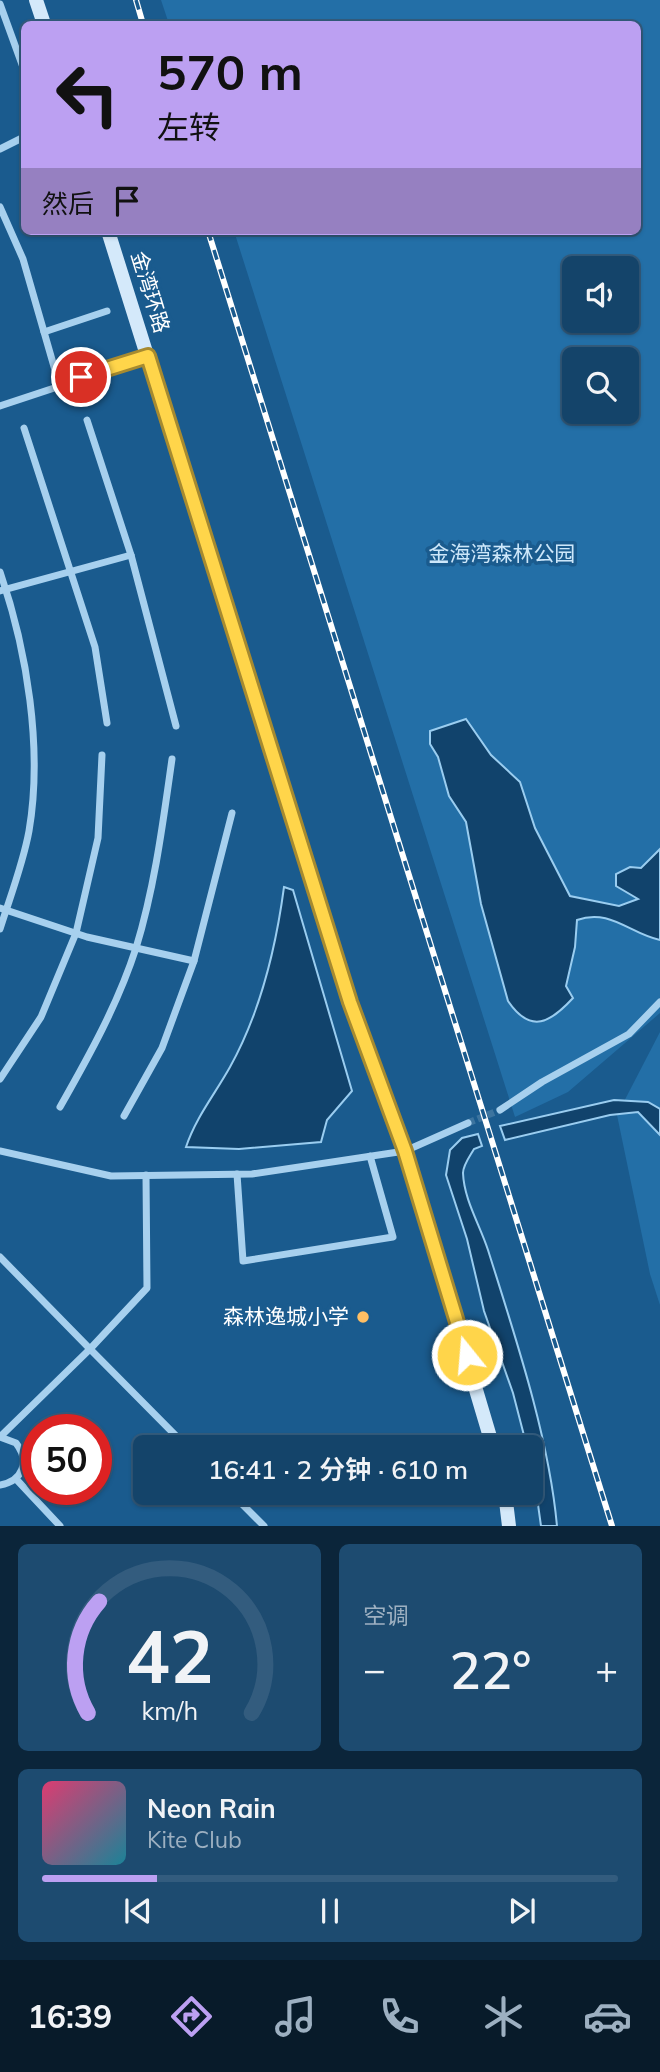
<!DOCTYPE html>
<html lang="zh">
<head>
<meta charset="utf-8">
<style>
	:root { --surface:#14446a; --page:#1d4b70; --text:#f1f3f6; --muted:#9db0c1; --line:#335c7e; --accent:#bca0f2 }
	body { margin:0; font-family:Mulish,"Noto Sans SC",sans-serif; background:var(--page); color:var(--text); height:100vh; display:flex; flex-direction:column; font-size:26px; white-space:nowrap }
	* { box-sizing:border-box; margin:0 }
	p { font-size:23px; color:var(--muted) }
	.icon { flex:none; width:38px; height:38px; fill:none; stroke:currentColor; stroke-width:2; stroke-linecap:round; stroke-linejoin:round }
	.map { position:relative; height:1526px; overflow:hidden }
	.sheet { display:flex; flex-direction:column; gap:18px; padding:18px; background:#0b253a; flex:1 }
	.sheet>* { flex:none }
	.hud { position:absolute; left:21px; top:21px; width:620px; height:214px; border-radius:10px; box-shadow:0 2px 5px #0004,0 0 0 2px var(--line); background:#bca0f2; color:#111; overflow:hidden }
	.buttons { position:absolute; left:562px; top:256px; display:grid; gap:14px }
	.buttons a { display:grid; place-items:center; width:77px; height:77px; border-radius:10px; background:var(--surface); box-shadow:0 2px 5px #0004,0 0 0 2px var(--line); font-size:35px }
	.speed { position:absolute; left:21px; top:1414px; display:flex; gap:14px; font-size:35px; font-weight:700; text-align:center }
	.speed>* { display:grid; place-content:center; width:91px; height:91px; border-radius:50%; background:var(--surface); box-shadow:0 2px 5px #0004,0 0 0 2px var(--line); line-height:1 }
	.speed .limit { border:10px solid #d22; background:#fff; color:#111 }
	.pin { position:absolute; display:grid; place-items:center; width:60px; height:60px; color:#fff; margin:-30px; border:4px solid #fff; border-radius:50%; box-shadow:0 2px 7px #0007 }
	.me { position:absolute; width:77px; margin:-38px; rotate:343deg; stroke-linejoin:round; filter:drop-shadow(0 0 5px #0008) }
	.turn { display:flex; align-items:center; gap:24px; height:147px; padding:0 21px; font-size:32px }
	.turn .icon { width:91px; height:91px; stroke-width:2.5 }
	.turn b { display:block; font-size:49px; line-height:60px }
	.then { display:flex; align-items:center; height:66px; padding:0 21px; background:#0003; gap:14px; font-size:26px }
	.big { font-size:52px; font-weight:600; line-height:1.1 }
	.sheet .widget { flex:1; display:flex; flex-direction:column; justify-content:center; gap:10px; min-width:0; padding:0 24px; border-radius:10px; background:var(--page) }
	.sheet .dial { align-items:center; gap:0 }
	.dial svg { height:182px; overflow:visible; fill:none; stroke:var(--line); stroke-width:7; stroke-linecap:round; text-anchor:middle }
	.dial text { fill:var(--text); stroke:none }
	.song { display:flex; align-items:center; gap:21px }
	.cover { width:84px; height:84px; border-radius:10px; background:linear-gradient(135deg,hsl(340 70% 55%),hsl(190 70% 35%)) }
	.played { height:7px; border-radius:4px; background:linear-gradient(90deg,var(--accent) 20%,var(--line) 20%) }
	.keys { display:flex; justify-content:space-around; direction:ltr }
	.heat { display:flex; justify-content:space-between; align-items:center; font-size:38px; direction:ltr }
	.sheet .tiles { flex:1; display:grid; gap:18px; grid-template-columns:1fr 1fr }
	.widget:last-child { grid-column:span 2 }
	.trip { position:absolute; left:133px; top:1435px; width:410px; height:70px; border-radius:10px; background:var(--surface); box-shadow:0 2px 5px #0004,0 0 0 2px var(--line); font-weight:600; line-height:70px; text-align:center }
	.menu { display:flex; height:112px; justify-content:space-around; align-items:center; background:#081b2a; color:var(--muted) }
	.menu .icon { width:49px; height:49px }
	.menu .active { color:var(--accent) }
	.menu b { font-size:32px; color:var(--text) }
	.map>svg:first-child { display:block }
	.green { fill:#236fa7; fill-rule:evenodd }
	.water { fill:#11436c; stroke:#9acdf0; stroke-width:2 }
	.lines { fill:none; stroke-linecap:round; stroke-linejoin:round }
	.street-tunnel { stroke:#3c749f; stroke-width:7; stroke-dasharray:7 3.5; stroke-linecap:butt }
	.street { stroke:#a7d0ee; stroke-width:7 }
	.secondary { stroke:#d4e9fa; stroke-width:14 }
	.rail-casing { stroke:#fff; stroke-width:6 }
	.rail { stroke:#1a5b8e; stroke-width:3.5; stroke-dasharray:10; stroke-linecap:butt }
	.route-casing { stroke:#a68a30; stroke-width:18 }
	.route { stroke:#ffd54a; stroke-width:12 }
	.poi-dot { fill:#ffbf64; stroke:#1a5b8e; stroke-width:2.5 }
	.labels { text-anchor:middle; stroke-width:7; stroke-linejoin:round; paint-order:stroke }
	.street-label { font-size:21px; fill:#fff; stroke:#1a5b8e }
	.park-label { font-size:21px; fill:#cde7fa; stroke:#1a5b8e }
	.poi-label { font-size:21px; fill:#fff; stroke:#1a5b8e; text-anchor:end }
</style>
</head>
<body>
<div class="map">
<svg width="660" height="1526" viewBox="0 0 660 1526">
	<rect width="100%" height="100%" fill="#1a5b8e"/>
	<g class="green">
		<path d="M161,0H660V1013L568,1092L515,1117L234,231H637V24H169ZM574,268H626V320H574ZM574,359H626V411H574Z"/>
		<polygon points="660,1032 660,1305 650,1274 617,1115"/>
	</g>
	<g class="water">
		<path d="M466,719L491,755L520,782L535,828L570,896L619,906L638,899L616,886V874L630,867L641,868L660,849V940C630,934 610,908 577,920L575,947L566,986L573,998C551,1022 531,1035 508,1001L481,904L466,822L449,796L438,757L430,744V731Z"/>
		<path d="M284,887L293,890L352,1091L327,1120L321,1142L239,1149L186,1147C196,1117 215,1094 230,1067C260,1013 276,947 284,887Z"/>
		<polygon points="614,1100 648,1102 660,1109 660,1135 638,1112 610,1115 505,1140 500,1126"/>
		<path d="M478,1134L482,1146L474,1149C470,1156 463,1165 463,1173C464,1200 480,1225 488,1250C515,1336 549,1437 557,1526H541L530,1447H527L513,1393L484,1311L467,1239L446,1175L450,1150L462,1138Z"/>
	</g>
	<g class="lines">
		<polyline class="street-tunnel" points="468,1123 500,1110"/>
		<g class="street">
			<polyline points="0,4 24,70"/>
			<polyline points="0,149 24,137"/>
			<polyline points="0,207 23,259 59,384"/>
			<polyline points="44,332 107,311"/>
			<polyline points="0,406 148,357"/>
			<polyline points="87,420 131,555 176,726"/>
			<polyline points="24,428 95,647 107,723"/>
			<path d="M0,572C27,650 43,749 29,831C23,864 10,897 0,929"/>
			<polyline points="0,591 131,555"/>
			<polyline points="0,908 87,937 194,961"/>
			<polyline points="0,1079 41,1017 76,933 98,838 102,755"/>
			<path d="M60,1107C89,1056 118,1004 136,948C155,886 163,822 172,759"/>
			<polyline points="500,1110 542,1082 629,1034 660,1002"/>
			<polyline points="124,1116 162,1048 194,961 232,813"/>
			<polyline points="0,1151 111,1176 252,1174 405,1151 468,1123"/>
			<polyline points="237,1174 243,1261 393,1237 370,1156"/>
			<polyline points="146,1175 147,1288 90,1349 187,1447"/>
			<polyline points="0,1257 90,1349 1,1436"/>
			<path d="M0,1437L16,1443C30,1461 23,1481 0,1485"/>
			<polyline points="16,1479 60,1526"/>
			<polyline points="231,1493 264,1526"/>
		</g>
		<g class="secondary">
			<polyline points="36,0 44,24"/>
			<polyline points="108,231 350,1002 405,1151 493,1447"/>
			<polyline points="505,1493 509,1526"/>
		</g>
		<defs>
			<g id="rail">
				<polyline points="136,0 143,24"/>
				<polyline points="208,231 612,1526"/>
			</g>
		</defs>
		<use href="#rail" class="rail-casing"/>
		<use href="#rail" class="rail"/>
	</g>
	<g class="lines">
		<defs>
			<polyline id="route" points="81,377 148,356 350,1002 405,1151 467,1355"/>
		</defs>
		<use href="#route" class="route-casing"/>
		<use href="#route" class="route"/>
	</g>
	<circle class="poi-dot" cx="363" cy="1317" r="7"/>
	<g class="labels">
		<g class="street-label">
			<text transform="translate(150 292) rotate(73)" y="7">金湾环路</text>
		</g>
		<g class="park-label">
			<text x="502" y="561">金海湾森林公园</text>
		</g>
		<g class="poi-label">
			<text x="349" y="1324">森林逸城小学</text>
		</g>
	</g>
</svg>
<div class="buttons">
<a><svg class="icon" aria-label="sound" viewBox="0 0 24 24"><path d="M4 9h4l5-4v14l-5-4H4zM17 9q2 3 0 6"/></svg></a>
<a><svg class="icon" aria-label="search" viewBox="0 0 24 24"><circle cx="10" cy="10" r="6"/><path d="M15 15l6 6"/></svg></a>
</div>
<div class="speed"><div class="limit">50</div></div>
<div class="pin" style="left:81px;top:377px;background:#d93025"><svg class="icon" aria-label="arrive" viewBox="0 0 24 24"><path d="M6 21V4h12l-3 4 3 4H6"/></svg></div>
<svg class="me" style="left:467px;top:1355px" viewBox="-20 -20 40 40"><circle r="17" fill="#ffd54a" stroke="#fff" stroke-width="3"/><path d="M0-11L8 9 0 5-8 9z" fill="#fff"/></svg>
<div class="trip">16:41 · 2 分钟 · 610 m</div>
<div class="hud">
<div class="turn"><svg class="icon" aria-label="left" viewBox="0 0 24 24"><path d="M17 20v-9H6M10 6l-5 5 5 5"/></svg><div><b>570 m</b>左转</div></div>
<div class="then">然后<svg class="icon" aria-label="arrive" viewBox="0 0 24 24"><path d="M6 21V4h12l-3 4 3 4H6"/></svg></div>
</div>
</div>
<section class="sheet">
<div class="tiles">
<div class="widget dial"><svg viewBox="0 0 100 80">
<path d="M14 69A42 42 0 1 1 86 69"/>
<path d="M14 69A42 42 0 0 1 19 20" stroke="#bca0f2"/>
<text x="50" y="56" font-size="32" font-weight="700">42</text>
<text x="50" y="72" font-size="11">km/h</text>
</svg></div>
<div class="widget"><p>空调</p>
<div class="heat"><a>−</a><b class="big">22°</b><a>+</a></div>
</div>
<div class="widget">
<div class="song"><i class="cover"></i><div><b>Neon Rain</b><p>Kite Club</p></div></div>
<div class="played"></div>
<div class="keys"><svg class="icon" aria-label="previous" viewBox="0 0 24 24"><path d="M18 5L8 12l10 7zM5 5v14"/></svg><svg class="icon" aria-label="pause" viewBox="0 0 24 24"><path d="M8 5v14M16 5v14"/></svg><svg class="icon" aria-label="next" viewBox="0 0 24 24"><path d="M6 5l10 7-10 7zM19 5v14"/></svg></div>
</div>
</div>
</section>
<nav class="menu">
<b>16:39</b>
<svg class="icon active" aria-label="directions" viewBox="0 0 24 24"><path d="M12 3l9 9-9 9-9-9zM9 14v-3h6M13 9l2 2-2 2"/></svg>
<svg class="icon" aria-label="music" viewBox="0 0 24 24"><path d="M9 18V5l10-2v13"/><circle cx="6" cy="18" r="3"/><circle cx="16" cy="16" r="3"/></svg>
<svg class="icon" aria-label="phone" viewBox="0 0 24 24"><path d="M5 4h4l2 5-3 2q2 4 5 5l2-3 5 2v4C11 20 4 13 5 4z"/></svg>
<svg class="icon" aria-label="climate" viewBox="0 0 24 24"><path d="M12 3v18M4 7l16 10M4 17L20 7"/></svg>
<svg class="icon" aria-label="car" viewBox="0 0 24 24"><path d="M5 17H2v-5l4-1 3-4h7l3 4 3 1v5h-3M9 17h6M6 11h13"/><circle cx="7" cy="17" r="2"/><circle cx="17" cy="17" r="2"/></svg>
</nav>
</body>
</html>
